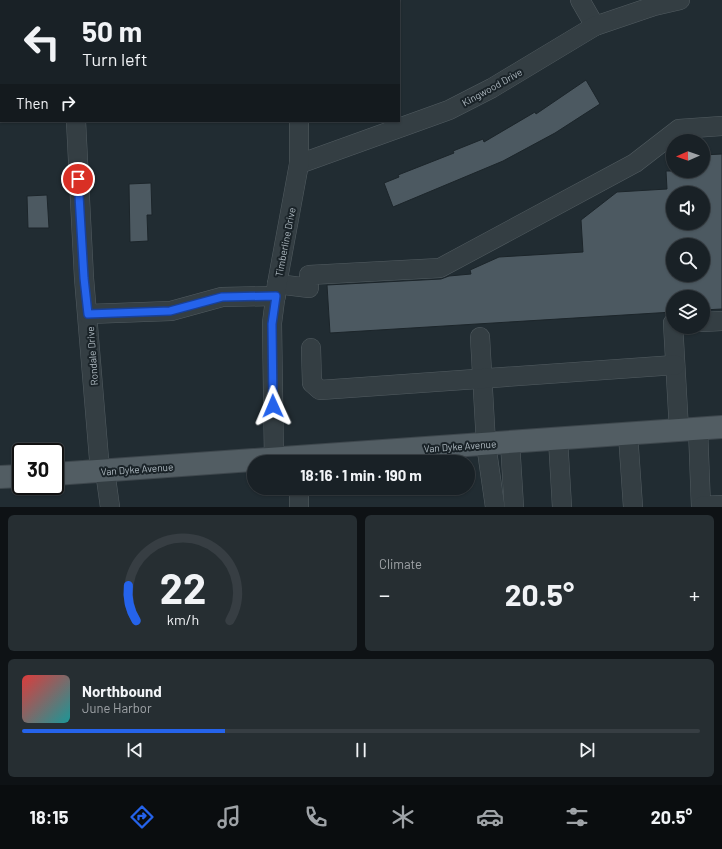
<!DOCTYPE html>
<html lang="en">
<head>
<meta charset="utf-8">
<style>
	:root { --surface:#192126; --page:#262e32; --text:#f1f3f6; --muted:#9fa3a7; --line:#373e43; --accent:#2563eb }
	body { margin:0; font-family:Barlow,sans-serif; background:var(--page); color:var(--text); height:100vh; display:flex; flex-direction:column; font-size:15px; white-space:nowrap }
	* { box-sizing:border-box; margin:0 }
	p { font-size:13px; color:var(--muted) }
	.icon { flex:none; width:22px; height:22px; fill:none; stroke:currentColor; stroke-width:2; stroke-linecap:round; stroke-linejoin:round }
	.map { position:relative; height:507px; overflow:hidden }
	.side { display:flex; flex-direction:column; gap:8px; padding:8px; background:#0e1215; flex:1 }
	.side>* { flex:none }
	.guide { position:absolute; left:0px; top:0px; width:400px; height:122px; box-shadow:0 1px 3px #0004,0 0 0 1px var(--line); background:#192126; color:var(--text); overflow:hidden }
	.needle { width:26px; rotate:268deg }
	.controls { position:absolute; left:666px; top:134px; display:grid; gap:8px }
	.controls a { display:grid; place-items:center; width:44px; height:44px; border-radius:50%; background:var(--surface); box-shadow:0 1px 3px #0004,0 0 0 1px var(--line); font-size:20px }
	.speed { position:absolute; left:12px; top:443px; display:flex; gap:8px; font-size:20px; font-weight:700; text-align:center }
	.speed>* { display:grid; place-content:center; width:52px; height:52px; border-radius:50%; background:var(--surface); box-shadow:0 1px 3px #0004,0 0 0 1px var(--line); line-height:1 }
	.speed .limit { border:2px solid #111; border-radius:6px; background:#fff; color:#111 }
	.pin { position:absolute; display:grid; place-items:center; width:34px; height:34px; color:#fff; margin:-17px; border:2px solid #fff; border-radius:50%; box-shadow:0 1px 4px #0007 }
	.me { position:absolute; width:44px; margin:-22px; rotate:359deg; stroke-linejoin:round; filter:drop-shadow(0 0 3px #0008) }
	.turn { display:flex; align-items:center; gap:14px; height:84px; padding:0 16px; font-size:18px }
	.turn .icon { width:52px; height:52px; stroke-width:2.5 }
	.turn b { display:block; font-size:28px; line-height:34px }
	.then { display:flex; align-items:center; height:38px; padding:0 16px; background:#0003; gap:8px; font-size:15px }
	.big { font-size:30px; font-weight:700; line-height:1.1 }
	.side .card { flex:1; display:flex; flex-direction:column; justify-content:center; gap:6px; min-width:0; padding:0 14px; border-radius:6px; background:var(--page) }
	.side .dial { align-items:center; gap:0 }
	.dial svg { height:104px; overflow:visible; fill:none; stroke:var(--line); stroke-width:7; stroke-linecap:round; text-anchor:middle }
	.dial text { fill:var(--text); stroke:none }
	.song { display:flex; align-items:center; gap:12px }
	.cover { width:48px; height:48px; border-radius:6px; background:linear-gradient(135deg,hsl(0 70% 55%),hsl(180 70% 35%)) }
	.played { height:4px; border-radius:2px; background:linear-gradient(90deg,var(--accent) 30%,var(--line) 30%) }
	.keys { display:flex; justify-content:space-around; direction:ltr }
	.heat { display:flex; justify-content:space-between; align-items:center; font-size:22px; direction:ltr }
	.side .tiles { flex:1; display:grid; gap:8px; grid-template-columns:1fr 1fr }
	.card:last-child { grid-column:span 2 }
	.trip { position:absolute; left:247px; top:455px; width:228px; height:40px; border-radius:20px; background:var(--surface); box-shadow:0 1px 3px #0004,0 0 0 1px var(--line); font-weight:700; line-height:40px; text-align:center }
	.tabs { display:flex; height:64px; justify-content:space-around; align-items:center; background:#0a0d0f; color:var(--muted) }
	.tabs .icon { width:28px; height:28px }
	.tabs .current { color:var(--accent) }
	.tabs b { font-size:18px; color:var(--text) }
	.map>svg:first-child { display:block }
	.building { fill:#4c5961; stroke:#1c252a; fill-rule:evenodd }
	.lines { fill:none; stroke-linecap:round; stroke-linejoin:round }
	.minor-casing { stroke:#525c61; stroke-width:20 }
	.major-casing { stroke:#3e474d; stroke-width:24 }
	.minor { stroke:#343e43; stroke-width:19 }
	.major { stroke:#525d63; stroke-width:22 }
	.route-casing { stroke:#184099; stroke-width:10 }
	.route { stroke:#2563eb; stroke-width:7 }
	.labels { text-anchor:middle; stroke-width:4; stroke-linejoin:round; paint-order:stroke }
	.street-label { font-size:10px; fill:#aeb9c0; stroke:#1a2328 }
</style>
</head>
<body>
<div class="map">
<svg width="722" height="507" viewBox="0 0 722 507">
	<rect width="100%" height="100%" fill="#212c32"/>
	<g class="building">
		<polygon points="586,80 600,104 555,133 503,161 393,207 384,183 399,177 398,175 454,153 453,151 483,139 484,142 535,112 536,114"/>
		<path d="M722,154V309L703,310V297H673V312L330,333L327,285L441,279L449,276L471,274L470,270L499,257L583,252L581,220L617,192L667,189L666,171H703V155ZM673,193H703V223H673ZM673,245H703V275H673Z"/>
		<polygon points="151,183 152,215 147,215 148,241 130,242 129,184"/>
		<polygon points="47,195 49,228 28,228 27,196"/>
	</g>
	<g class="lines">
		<defs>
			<g id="minor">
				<polyline points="71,0 71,1"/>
				<polyline points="294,0 294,1"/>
				<polyline points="580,0 595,26"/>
				<polyline points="76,121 84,278 100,471"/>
				<polyline points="299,164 449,110 492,88 595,26 654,6 680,0"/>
				<polyline points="277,284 309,288 309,275 440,268 635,163 679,129 722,126"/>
				<polyline points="88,314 171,311 222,297 276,296"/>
				<polyline points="703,322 722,321"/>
				<polyline points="673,323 679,430"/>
				<polyline points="480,337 486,444 495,507"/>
				<polyline points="311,348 312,383 320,390 675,365"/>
				<polyline points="698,429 701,507"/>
				<polyline points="628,434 633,507"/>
				<polyline points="558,439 562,507"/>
				<polyline points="510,442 514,507"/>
				<polyline points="274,460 272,323 277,284 299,164 299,121"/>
				<polyline points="105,471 110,507"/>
				<polyline points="702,506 722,505"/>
				<polyline points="299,507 299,488"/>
			</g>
			<g id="major">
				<polyline points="55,474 722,427"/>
				<polyline points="0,477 21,476"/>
			</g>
		</defs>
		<use href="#minor" class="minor-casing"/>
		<use href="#major" class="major-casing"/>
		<use href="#minor" class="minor"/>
		<use href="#major" class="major"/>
	</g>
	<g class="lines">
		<defs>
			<polyline id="route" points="78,179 84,278 88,314 170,311 222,297 276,296 272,324 273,406"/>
		</defs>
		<use href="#route" class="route-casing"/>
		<use href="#route" class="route"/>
	</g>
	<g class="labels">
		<g class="street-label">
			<text transform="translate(492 87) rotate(-29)" y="4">Kingwood Drive</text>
			<text transform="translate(285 242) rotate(-79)" y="4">Timberline Drive</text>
			<text transform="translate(92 356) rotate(-94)" y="4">Rondale Drive</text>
			<text transform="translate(460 446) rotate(-4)" y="4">Van Dyke Avenue</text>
			<text transform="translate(137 469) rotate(-4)" y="4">Van Dyke Avenue</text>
		</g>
	</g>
</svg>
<div class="controls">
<a><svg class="needle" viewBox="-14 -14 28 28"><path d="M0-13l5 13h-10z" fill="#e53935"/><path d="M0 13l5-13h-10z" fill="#9fa3a7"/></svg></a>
<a><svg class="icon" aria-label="sound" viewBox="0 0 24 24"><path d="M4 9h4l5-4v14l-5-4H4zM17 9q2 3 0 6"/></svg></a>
<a><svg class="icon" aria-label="search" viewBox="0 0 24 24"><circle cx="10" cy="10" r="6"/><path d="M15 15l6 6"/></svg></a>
<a><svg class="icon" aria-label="layers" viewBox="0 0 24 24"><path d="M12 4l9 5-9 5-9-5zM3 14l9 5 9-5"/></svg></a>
</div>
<div class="speed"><div class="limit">30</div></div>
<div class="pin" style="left:78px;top:179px;background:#d93025"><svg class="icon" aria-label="arrive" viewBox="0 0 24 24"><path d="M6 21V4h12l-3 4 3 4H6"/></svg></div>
<svg class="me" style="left:273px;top:406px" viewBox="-20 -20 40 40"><path d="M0-17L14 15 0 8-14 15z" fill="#2563eb" stroke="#fff" stroke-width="4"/></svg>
<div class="trip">18:16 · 1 min · 190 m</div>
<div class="guide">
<div class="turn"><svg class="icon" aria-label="left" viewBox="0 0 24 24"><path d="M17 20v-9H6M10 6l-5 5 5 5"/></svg><div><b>50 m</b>Turn left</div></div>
<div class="then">Then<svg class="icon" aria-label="right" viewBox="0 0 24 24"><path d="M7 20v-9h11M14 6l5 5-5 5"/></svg></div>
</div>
</div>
<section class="side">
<div class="tiles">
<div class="card dial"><svg viewBox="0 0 100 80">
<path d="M14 69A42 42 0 1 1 86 69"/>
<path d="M14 69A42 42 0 0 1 8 42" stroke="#2563eb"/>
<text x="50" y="56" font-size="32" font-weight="700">22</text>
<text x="50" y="72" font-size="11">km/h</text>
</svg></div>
<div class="card"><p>Climate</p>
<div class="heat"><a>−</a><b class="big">20.5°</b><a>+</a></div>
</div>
<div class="card">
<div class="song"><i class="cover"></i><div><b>Northbound</b><p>June Harbor</p></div></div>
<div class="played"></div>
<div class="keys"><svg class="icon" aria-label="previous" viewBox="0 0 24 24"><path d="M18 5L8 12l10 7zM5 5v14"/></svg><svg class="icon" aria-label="pause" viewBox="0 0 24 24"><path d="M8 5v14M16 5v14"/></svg><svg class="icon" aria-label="next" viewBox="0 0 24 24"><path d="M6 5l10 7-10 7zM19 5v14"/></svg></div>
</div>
</div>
</section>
<nav class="tabs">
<b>18:15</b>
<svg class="icon current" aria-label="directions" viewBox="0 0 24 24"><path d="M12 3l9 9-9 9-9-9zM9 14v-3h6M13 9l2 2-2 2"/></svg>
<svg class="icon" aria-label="music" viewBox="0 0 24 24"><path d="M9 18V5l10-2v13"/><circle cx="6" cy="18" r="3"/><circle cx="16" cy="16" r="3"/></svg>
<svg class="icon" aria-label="phone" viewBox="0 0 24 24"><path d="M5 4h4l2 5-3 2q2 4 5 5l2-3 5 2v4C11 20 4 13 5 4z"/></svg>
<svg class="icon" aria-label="climate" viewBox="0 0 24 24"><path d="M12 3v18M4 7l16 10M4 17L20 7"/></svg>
<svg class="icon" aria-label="car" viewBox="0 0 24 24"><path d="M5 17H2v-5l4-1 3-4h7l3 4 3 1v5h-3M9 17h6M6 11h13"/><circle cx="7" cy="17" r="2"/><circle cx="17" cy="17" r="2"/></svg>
<svg class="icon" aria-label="filters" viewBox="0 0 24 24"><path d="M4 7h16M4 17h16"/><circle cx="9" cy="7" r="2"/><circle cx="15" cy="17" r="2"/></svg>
<b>20.5°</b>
</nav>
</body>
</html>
